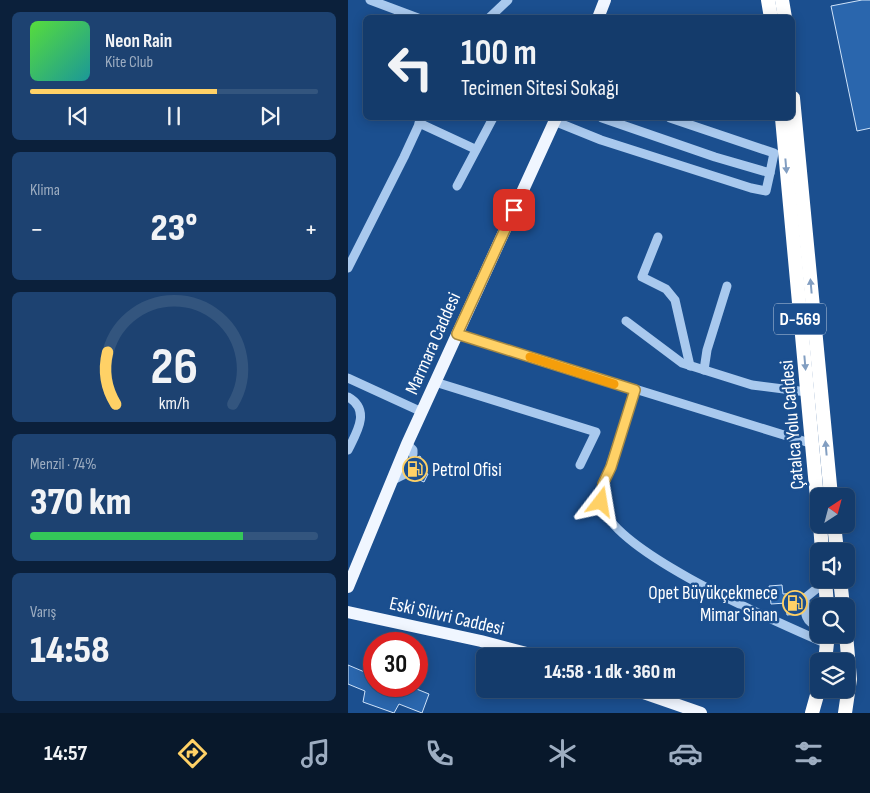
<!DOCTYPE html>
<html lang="tr">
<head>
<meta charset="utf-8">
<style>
	:root { --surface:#143b6b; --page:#1d4271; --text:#f1f3f6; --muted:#9dadc1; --line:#33557e; --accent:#ffd166 }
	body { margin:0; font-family:"Sofia Sans Condensed",sans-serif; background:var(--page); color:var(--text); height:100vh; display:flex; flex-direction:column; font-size:19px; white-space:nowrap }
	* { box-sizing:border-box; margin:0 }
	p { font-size:16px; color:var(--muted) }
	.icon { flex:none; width:28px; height:28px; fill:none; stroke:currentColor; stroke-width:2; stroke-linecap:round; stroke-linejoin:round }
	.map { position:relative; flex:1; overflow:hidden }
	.panel { display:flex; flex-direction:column; gap:12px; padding:12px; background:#0b203b; width:348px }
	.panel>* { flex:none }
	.banner { position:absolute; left:15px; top:15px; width:432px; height:105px; border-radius:8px; box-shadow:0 2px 12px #0003,0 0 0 1px var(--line); background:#143b6b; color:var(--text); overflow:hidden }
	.needle { width:32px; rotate:36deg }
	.controls { position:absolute; left:462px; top:488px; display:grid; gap:10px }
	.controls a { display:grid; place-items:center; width:45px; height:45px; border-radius:8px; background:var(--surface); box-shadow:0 2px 12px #0003,0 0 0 1px var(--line); font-size:25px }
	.speed { position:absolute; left:15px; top:632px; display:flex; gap:10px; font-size:25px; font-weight:700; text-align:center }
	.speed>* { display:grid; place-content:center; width:65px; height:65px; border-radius:50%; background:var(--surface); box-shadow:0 2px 12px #0003,0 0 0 1px var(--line); line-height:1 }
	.speed .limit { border:8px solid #d22; background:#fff; color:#111 }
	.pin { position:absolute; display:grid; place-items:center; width:42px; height:42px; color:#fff; margin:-21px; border-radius:10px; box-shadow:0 2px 8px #0006 }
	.me { position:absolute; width:55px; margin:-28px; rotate:14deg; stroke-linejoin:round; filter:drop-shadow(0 0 4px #0008) }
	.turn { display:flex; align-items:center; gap:18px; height:105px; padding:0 15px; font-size:22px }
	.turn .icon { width:65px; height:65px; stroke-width:2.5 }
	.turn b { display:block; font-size:35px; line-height:42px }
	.big { font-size:38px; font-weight:800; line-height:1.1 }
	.panel .card { flex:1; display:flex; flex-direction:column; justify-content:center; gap:8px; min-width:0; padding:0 18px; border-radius:8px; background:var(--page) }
	.panel .dial { align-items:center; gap:0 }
	.dial svg { height:130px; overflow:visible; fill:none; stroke:var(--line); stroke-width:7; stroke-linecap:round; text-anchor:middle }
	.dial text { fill:var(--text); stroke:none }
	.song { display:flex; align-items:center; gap:15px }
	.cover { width:60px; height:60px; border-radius:8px; background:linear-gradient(135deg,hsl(110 70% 55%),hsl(180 70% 35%)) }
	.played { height:5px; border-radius:2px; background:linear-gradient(90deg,var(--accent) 65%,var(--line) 65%) }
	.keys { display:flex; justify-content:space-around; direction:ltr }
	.heat { display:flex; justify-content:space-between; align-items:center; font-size:28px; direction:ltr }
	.charge { height:8px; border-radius:4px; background:linear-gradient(90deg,#34c759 74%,var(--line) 0) }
	.trip { position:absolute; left:128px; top:648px; width:268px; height:50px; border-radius:8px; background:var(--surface); box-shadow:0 2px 12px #0003,0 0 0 1px var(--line); font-weight:800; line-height:50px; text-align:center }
	.tabs { display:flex; height:80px; justify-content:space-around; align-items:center; background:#08182b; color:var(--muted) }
	.tabs .icon { width:35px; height:35px }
	.tabs .current { color:var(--accent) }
	.tabs b { font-size:22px; color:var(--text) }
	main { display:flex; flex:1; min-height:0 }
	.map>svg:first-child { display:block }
	.building { fill:#2a66ad; stroke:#cfe3fa }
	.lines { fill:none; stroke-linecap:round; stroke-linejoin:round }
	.minor-tunnel { stroke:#3d69a0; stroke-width:9; stroke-dasharray:9 4.5; stroke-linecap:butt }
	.minor { stroke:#a9c9ee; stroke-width:9 }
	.major { stroke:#f0f6ff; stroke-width:12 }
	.highway { stroke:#fff; stroke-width:14 }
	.oneway { fill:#829ec1 }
	.route-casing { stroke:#a68842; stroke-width:12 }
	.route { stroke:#ffd166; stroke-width:9 }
	.slow { stroke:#f59e0b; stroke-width:9 }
	.labels { text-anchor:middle; stroke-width:5; stroke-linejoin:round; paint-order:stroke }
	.shield { fill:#1b4f8f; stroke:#bbcadd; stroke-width:1 }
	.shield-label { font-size:18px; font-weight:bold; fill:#fff }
	.street-label { font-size:19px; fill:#fff; stroke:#1b4f8f }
	.poi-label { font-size:19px; fill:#fff; stroke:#1b4f8f; text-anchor:start }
</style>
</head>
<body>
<main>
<section class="panel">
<div class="card">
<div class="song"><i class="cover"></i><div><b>Neon Rain</b><p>Kite Club</p></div></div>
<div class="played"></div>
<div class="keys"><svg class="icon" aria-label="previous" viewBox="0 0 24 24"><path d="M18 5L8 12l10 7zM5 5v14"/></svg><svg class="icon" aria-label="pause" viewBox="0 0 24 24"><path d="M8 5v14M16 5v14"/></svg><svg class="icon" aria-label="next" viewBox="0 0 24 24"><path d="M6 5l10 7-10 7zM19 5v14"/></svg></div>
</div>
<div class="card"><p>Klima</p>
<div class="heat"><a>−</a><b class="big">23°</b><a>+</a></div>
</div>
<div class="card dial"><svg viewBox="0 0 100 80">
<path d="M14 69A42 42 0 1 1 86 69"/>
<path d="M14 69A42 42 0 0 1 9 37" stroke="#ffd166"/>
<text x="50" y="56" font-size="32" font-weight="700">26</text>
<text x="50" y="72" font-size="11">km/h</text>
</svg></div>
<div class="card"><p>Menzil · 74%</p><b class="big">370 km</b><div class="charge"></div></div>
<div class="card"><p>Varış</p><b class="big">14:58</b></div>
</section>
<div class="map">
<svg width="523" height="713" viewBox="0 0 523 713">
	<rect width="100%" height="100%" fill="#1b4f8f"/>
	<g class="building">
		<polygon points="514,0 523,0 523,128 509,131 483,6"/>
		<polygon points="71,456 73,457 68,469 80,474 76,482 63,476 62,471 58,468 62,459 68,460"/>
		<polygon points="434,585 435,594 453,593 451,598 451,614 439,615 438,603 423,604 421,586"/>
		<polygon points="0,665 26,676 26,686 61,686 81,694 74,713 51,704 46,713 15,702 17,691 0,684"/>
	</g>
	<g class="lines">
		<polyline class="minor-tunnel" points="57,474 65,454"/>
		<g class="minor">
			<polyline points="22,0 70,18"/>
			<polyline points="141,18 160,0"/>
			<polyline points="254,118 367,157 422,173 426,153 322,118"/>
			<polyline points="206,121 253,140 403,188 418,191 422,173"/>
			<polyline points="71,123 127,149"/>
			<polyline points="109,186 145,118"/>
			<polyline points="310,237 294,277 318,289 327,300 342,366"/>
			<polyline points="0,268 56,157 74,118"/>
			<polyline points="278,321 334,363 404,385 459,392"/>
			<polyline points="109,334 465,444"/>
			<polyline points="356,370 359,350 379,286"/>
			<polyline points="0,378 74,412"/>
			<polyline points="87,382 248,432 232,465"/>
			<path d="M287,391C282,409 251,493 253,503C264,553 432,623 479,644"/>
			<path d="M0,397C23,410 9,432 0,450"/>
			<polyline points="59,444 65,450 65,454"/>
			<polyline points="43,481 57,474"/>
			<path d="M471,626C456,622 457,613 457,598L477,582"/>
		</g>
		<g class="major">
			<polyline points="250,18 257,0"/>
			<polyline points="0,587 59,444 208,118"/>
			<polyline points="0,612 133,641 190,656"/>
			<polyline points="284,689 353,713"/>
		</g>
		<g class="highway">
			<polyline points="420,0 423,18"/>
			<polyline points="434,0 437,18"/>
			<polyline points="445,98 483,496"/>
			<polyline points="434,118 471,520"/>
			<polyline points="472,524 474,551"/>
			<polyline points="486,524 489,551"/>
			<polyline points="477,579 479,606"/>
			<polyline points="492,579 495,606"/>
			<polyline points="477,661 480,634"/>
			<polyline points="464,713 471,688"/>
			<polyline points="497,713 502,679 498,634"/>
		</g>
	</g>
	<defs><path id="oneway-solid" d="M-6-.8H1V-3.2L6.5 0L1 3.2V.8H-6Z" transform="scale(1.25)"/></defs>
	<g class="oneway">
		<use href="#oneway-solid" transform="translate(438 166) rotate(85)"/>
		<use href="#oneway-solid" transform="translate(463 286) rotate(-95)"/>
		<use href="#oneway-solid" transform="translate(457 363) rotate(85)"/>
		<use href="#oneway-solid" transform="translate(478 448) rotate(-95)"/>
	</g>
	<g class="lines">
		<defs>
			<polyline id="route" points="166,210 109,334 287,390 263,467 255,484 253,502"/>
		</defs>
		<use href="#route" class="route-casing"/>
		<use href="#route" class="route"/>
		<polyline class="slow" points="182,357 266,384"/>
	</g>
	<defs>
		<symbol id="fuel-ring" viewBox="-11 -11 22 22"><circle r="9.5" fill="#1b4f8f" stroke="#ffd166" stroke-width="1.5"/><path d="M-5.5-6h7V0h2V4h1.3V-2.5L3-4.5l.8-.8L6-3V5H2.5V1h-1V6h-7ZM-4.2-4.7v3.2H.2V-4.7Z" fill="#ffd166"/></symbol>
	</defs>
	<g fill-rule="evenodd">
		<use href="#fuel-ring" x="53" y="455" width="28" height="28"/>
		<use href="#fuel-ring" x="433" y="589" width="28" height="28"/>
	</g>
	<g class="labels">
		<rect class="shield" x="426" y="303.5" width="52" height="31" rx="4"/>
		<g class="shield-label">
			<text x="452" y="325">D-569</text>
		</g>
		<g class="street-label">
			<text transform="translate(84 343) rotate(-66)" y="7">Marmara Caddesi</text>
			<text transform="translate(443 425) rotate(-95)" y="7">Çatalca Yolu Caddesi</text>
			<text transform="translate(99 615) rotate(13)" y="7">Eski Silivri Caddesi</text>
		</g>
		<g class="poi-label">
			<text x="84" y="476">Petrol Ofisi</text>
			<text x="430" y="599" text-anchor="end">Opet Büyükçekmece<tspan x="430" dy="22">Mimar Sinan</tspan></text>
		</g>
	</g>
</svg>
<div class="controls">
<a><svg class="needle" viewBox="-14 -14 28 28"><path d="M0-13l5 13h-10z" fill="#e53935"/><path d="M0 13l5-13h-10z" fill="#9dadc1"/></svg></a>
<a><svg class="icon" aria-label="sound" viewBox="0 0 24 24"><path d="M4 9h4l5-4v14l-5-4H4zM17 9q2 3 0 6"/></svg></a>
<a><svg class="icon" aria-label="search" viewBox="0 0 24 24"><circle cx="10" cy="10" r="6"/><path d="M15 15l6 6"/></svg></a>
<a><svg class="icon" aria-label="layers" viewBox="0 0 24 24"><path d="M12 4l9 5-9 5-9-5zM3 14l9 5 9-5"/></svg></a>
</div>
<div class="speed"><div class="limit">30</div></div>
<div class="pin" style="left:166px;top:210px;background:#d93025"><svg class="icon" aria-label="arrive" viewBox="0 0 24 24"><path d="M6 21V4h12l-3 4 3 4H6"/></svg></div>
<svg class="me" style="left:253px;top:502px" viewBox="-20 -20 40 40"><path d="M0-17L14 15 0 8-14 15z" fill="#ffd166" stroke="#fff" stroke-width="4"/></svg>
<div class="trip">14:58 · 1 dk · 360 m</div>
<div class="banner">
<div class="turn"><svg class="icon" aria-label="left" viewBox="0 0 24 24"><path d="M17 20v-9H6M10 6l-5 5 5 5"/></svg><div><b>100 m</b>Tecimen Sitesi Sokağı</div></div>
</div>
</div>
</main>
<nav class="tabs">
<b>14:57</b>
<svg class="icon current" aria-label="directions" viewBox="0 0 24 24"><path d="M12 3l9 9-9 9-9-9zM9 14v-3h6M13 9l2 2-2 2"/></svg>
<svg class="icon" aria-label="music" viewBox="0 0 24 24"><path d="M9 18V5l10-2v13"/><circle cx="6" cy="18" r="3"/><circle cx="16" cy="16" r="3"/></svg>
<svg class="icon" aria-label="phone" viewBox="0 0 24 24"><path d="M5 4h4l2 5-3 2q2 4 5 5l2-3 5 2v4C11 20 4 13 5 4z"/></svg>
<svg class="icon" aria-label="climate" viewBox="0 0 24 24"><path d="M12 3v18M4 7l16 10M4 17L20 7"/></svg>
<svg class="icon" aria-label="car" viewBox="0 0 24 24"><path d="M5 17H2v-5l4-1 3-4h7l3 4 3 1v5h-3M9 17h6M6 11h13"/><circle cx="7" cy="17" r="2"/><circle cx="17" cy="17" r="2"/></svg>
<svg class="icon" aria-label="filters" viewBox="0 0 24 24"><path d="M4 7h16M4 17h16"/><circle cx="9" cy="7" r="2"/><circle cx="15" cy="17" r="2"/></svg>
</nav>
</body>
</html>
